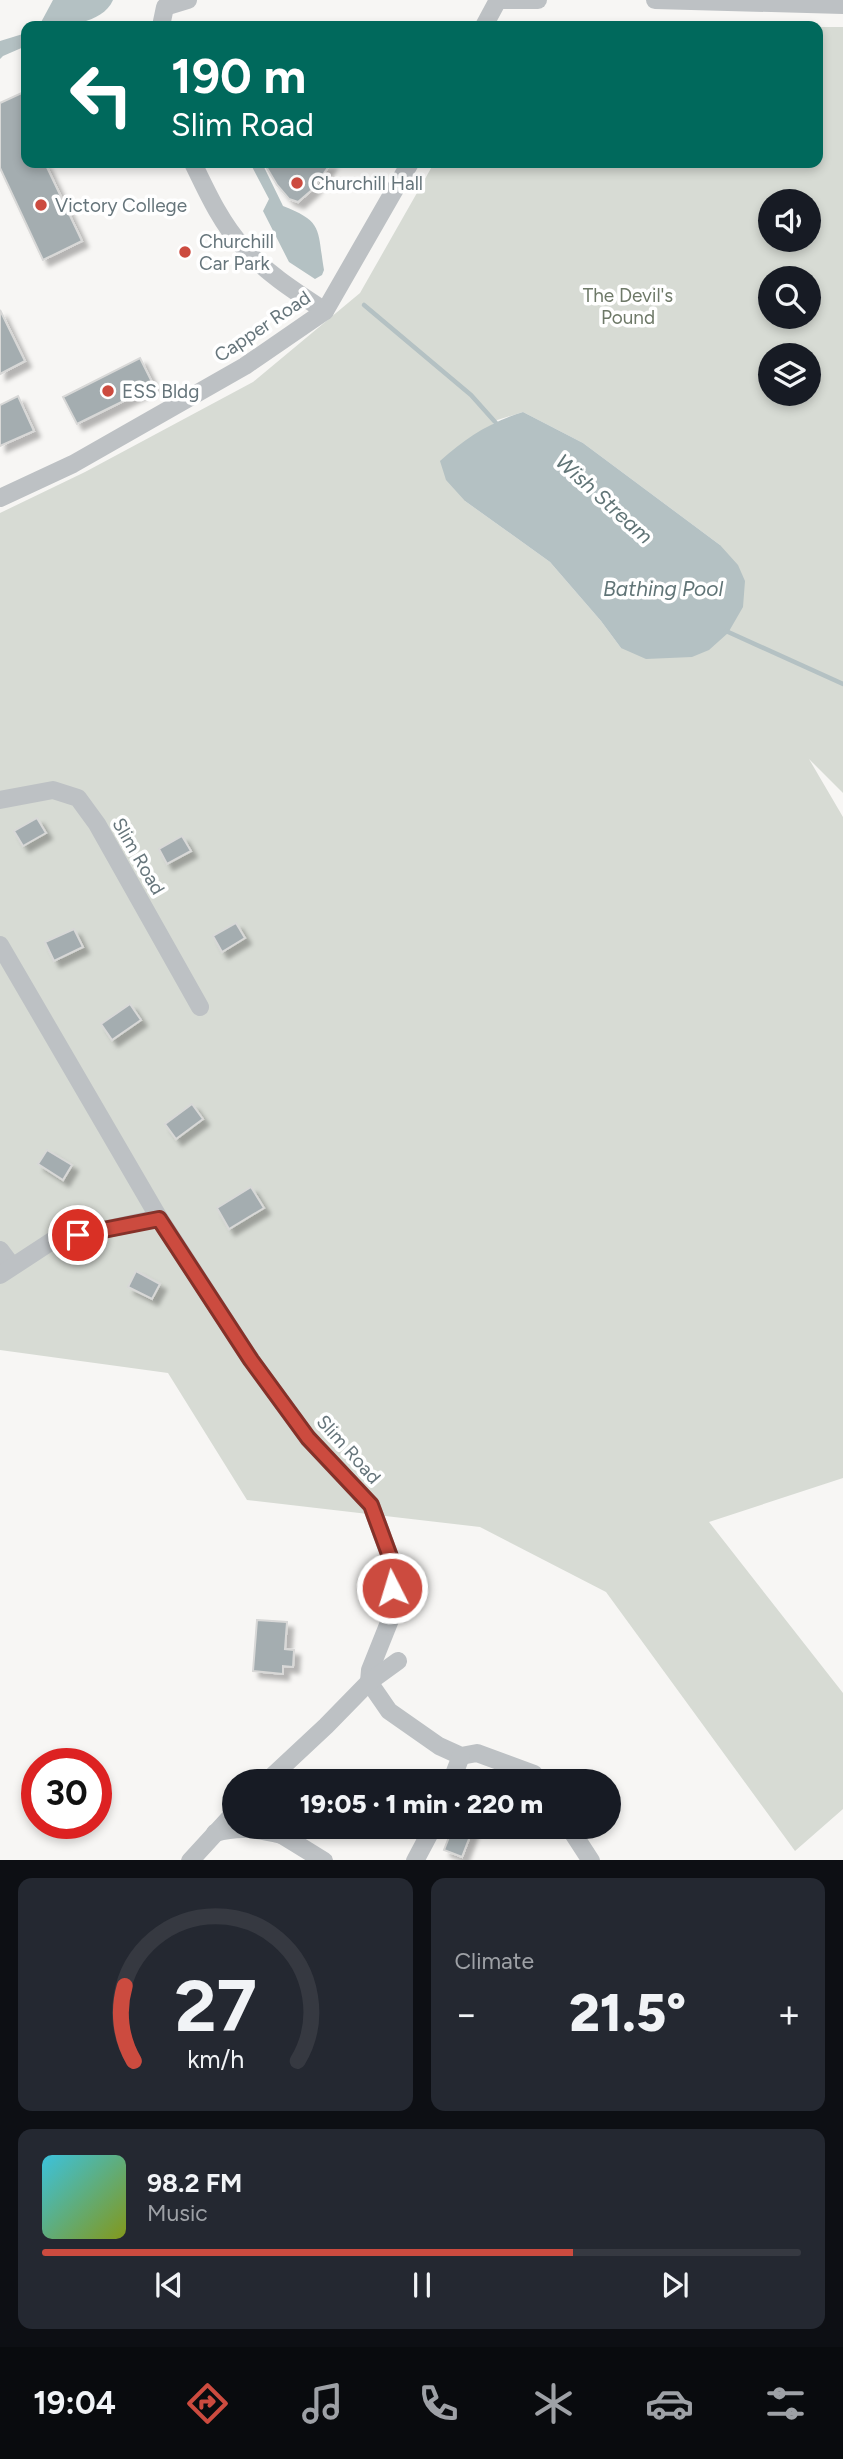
<!DOCTYPE html>
<html lang="en">
<head>
<meta charset="utf-8">
<style>
	:root { --surface:#171b24; --page:#242831; --text:#f1f3f6; --muted:#9ea1a6; --line:#363941; --accent:#cc4b3f }
	body { margin:0; font-family:Figtree,sans-serif; background:var(--page); color:var(--text); height:100vh; display:flex; flex-direction:column; font-size:26px; white-space:nowrap }
	* { box-sizing:border-box; margin:0 }
	p { font-size:23px; color:var(--muted) }
	.icon { flex:none; width:38px; height:38px; fill:none; stroke:currentColor; stroke-width:2; stroke-linecap:round; stroke-linejoin:round }
	.map { position:relative; height:1860px; overflow:hidden }
	.side { display:flex; flex-direction:column; gap:18px; padding:18px; background:#0d0f14; flex:1 }
	.side>* { flex:none }
	.banner { position:absolute; left:21px; top:21px; width:802px; height:147px; border-radius:14px; box-shadow:0 4px 10px #0003; background:#00695c; color:#fff; overflow:hidden }
	.controls { position:absolute; left:758px; top:189px; display:grid; gap:14px }
	.controls a { display:grid; place-items:center; width:63px; height:63px; border-radius:50%; background:var(--surface); box-shadow:0 4px 10px #0003; font-size:35px }
	.speed { position:absolute; left:21px; top:1748px; display:flex; gap:14px; font-size:35px; font-weight:700; text-align:center }
	.speed>* { display:grid; place-content:center; width:91px; height:91px; border-radius:50%; background:var(--surface); box-shadow:0 4px 10px #0003; line-height:1 }
	.speed .limit { border:10px solid #d22; background:#fff; color:#111 }
	.pin { position:absolute; display:grid; place-items:center; width:60px; height:60px; color:#fff; margin:-30px; border:4px solid #fff; border-radius:50%; box-shadow:0 2px 7px #0007 }
	.me { position:absolute; width:77px; margin:-38px; rotate:355deg; stroke-linejoin:round; filter:drop-shadow(0 0 5px #0008) }
	.turn { display:flex; align-items:center; gap:24px; height:147px; padding:0 35px; font-size:32px }
	.turn .icon { width:91px; height:91px; stroke-width:2.5 }
	.turn b { display:block; font-size:49px; line-height:60px }
	.big { font-size:52px; font-weight:800; line-height:1.1 }
	.side .tile { flex:1; display:flex; flex-direction:column; justify-content:center; gap:10px; min-width:0; padding:0 24px; border-radius:14px; background:var(--page) }
	.side .dial { align-items:center; gap:0 }
	.dial svg { height:182px; overflow:visible; fill:none; stroke:var(--line); stroke-width:7; stroke-linecap:round; text-anchor:middle }
	.dial text { fill:var(--text); stroke:none }
	.song { display:flex; align-items:center; gap:21px }
	.cover { width:84px; height:84px; border-radius:10px; background:linear-gradient(135deg,hsl(190 70% 55%),hsl(70 70% 35%)) }
	.played { height:7px; border-radius:4px; background:linear-gradient(90deg,var(--accent) 70%,var(--line) 70%) }
	.keys { display:flex; justify-content:space-around; direction:ltr }
	.heat { display:flex; justify-content:space-between; align-items:center; font-size:38px; direction:ltr }
	.side .tiles { flex:1; display:grid; gap:18px; grid-template-columns:1fr 1fr }
	.tile:last-child { grid-column:span 2 }
	.trip { position:absolute; left:222px; top:1769px; width:399px; height:70px; border-radius:35px; background:var(--surface); box-shadow:0 4px 10px #0003; font-weight:800; line-height:70px; text-align:center }
	.dock { display:flex; height:112px; justify-content:space-around; align-items:center; background:#090b0e; color:var(--muted) }
	.dock .icon { width:49px; height:49px }
	.dock .on { color:var(--accent) }
	.dock b { font-size:32px; color:var(--text) }
	.map>svg:first-child { display:block }
	.green { fill:#d7dbd4; fill-rule:evenodd }
	.water { fill:#b4c1c3 }
	.lines { fill:none; stroke-linecap:round; stroke-linejoin:round }
	.stream { stroke:#b4c1c3; stroke-width:4.5 }
	.building { fill:#a4adb0; stroke:#d8d8d7; stroke-width:2; filter:url(#shadow) }
	.minor { stroke:#bdc1c4; stroke-width:18 }
	.route-casing { stroke:#853129; stroke-width:18 }
	.route { stroke:#cc4b3f; stroke-width:12 }
	.poi-dot { fill:#cc4b3f; stroke:#fff; stroke-width:2.5 }
	.labels { text-anchor:middle; stroke-width:7; stroke-linejoin:round; paint-order:stroke }
	.poi-label { font-size:19px; fill:#66757b; stroke:#fff; text-anchor:start }
	.park-label { font-size:19px; fill:#6e7968; stroke:#fff }
	.street-label { font-size:19px; fill:#66757b; stroke:#fff }
	.water-label { font-size:21px; font-style:italic; fill:#607476; stroke:#fff }
</style>
</head>
<body>
<div class="map">
<svg width="843" height="1861" viewBox="0 0 843 1861">
	<defs>
		<filter id="shadow"><feDropShadow dx="6" dy="6" stdDeviation="2" flood-color="#0004"/></filter>
	</defs>
	<rect width="100%" height="100%" fill="#f7f6f4"/>
	<path class="green" d="M817,27H843V793L809,759L843,817V1478L709,1522L843,1693V1809L795,1851L606,1592L480,1527L247,1500L168,1373L0,1350V513L85,472L253,382L360,293L434,163H817ZM770,201H808V240H770ZM770,278H808V317H770ZM770,355H808V394H770ZM523,412L583,443L720,545L621,648L601,621L550,562L465,501L494,421Z"/>
	<g class="water">
		<path d="M53,0H113C102,25 63,26 39,26Z"/>
		<polygon points="26,33 26,46 3,56 0,59 0,41"/>
		<path d="M250,163H262L283,206C324,222 317,229 324,270L322,275L315,279L289,262L263,211L269,199Z"/>
		<path d="M523,412L583,443L720,545L738,565L745,581L743,607L728,633L709,650L692,657L646,659L621,648L601,621L550,562L465,501L446,480L440,461C467,437 489,423 523,412Z"/>
	</g>
	<g class="lines">
		<g class="stream">
			<polyline points="364,305 471,395 496,423"/>
			<polyline points="726,631 843,684"/>
		</g>
	</g>
	<g class="building">
		<polygon points="26,91 26,163 45,163 82,241 43,260 0,168 0,103"/>
		<polygon points="264,163 331,163 313,189 298,202 289,199 277,185"/>
		<polygon points="0,310 25,361 0,374"/>
		<polygon points="140,358 154,386 77,424 63,397"/>
		<polygon points="18,396 34,431 0,446 0,405"/>
		<polygon points="37,818 46,833 23,846 14,831"/>
		<polygon points="182,836 191,851 167,864 159,849"/>
		<polygon points="236,923 245,938 222,952 213,936"/>
		<polygon points="74,929 83,947 54,961 45,942"/>
		<polygon points="130,1004 141,1020 112,1040 101,1024"/>
		<polygon points="192,1104 203,1119 176,1139 165,1124"/>
		<polygon points="47,1150 72,1165 63,1180 38,1164"/>
		<polygon points="251,1187 264,1208 229,1229 217,1208"/>
		<polygon points="136,1271 160,1284 152,1299 128,1287"/>
		<polygon points="257,1620 287,1622 285,1649 294,1650 293,1667 283,1666 283,1674 253,1671"/>
		<polygon points="453,1827 463,1827 472,1831 462,1857 444,1850"/>
	</g>
	<g class="lines">
		<g class="minor">
			<polyline points="498,0 538,0"/>
			<polyline points="655,0 843,5"/>
			<polyline points="161,26 165,7 188,0"/>
			<polyline points="484,26 498,0"/>
			<path d="M193,163C207,192 221,223 243,247C266,273 296,292 325,311"/>
			<polyline points="0,498 73,464 245,366 325,311 410,163"/>
			<polyline points="0,800 53,790 78,798 97,824 200,1007"/>
			<polyline points="0,945 159,1218 251,1360 308,1438 371,1505 392,1562 392,1615 370,1670 369,1682"/>
			<polyline points="0,1250 12,1266"/>
			<polyline points="0,1275 52,1241 159,1218"/>
			<polyline points="369,1682 389,1711 439,1746 461,1756 477,1753 534,1774 539,1782"/>
			<polyline points="266,1782 326,1726 369,1682 398,1661"/>
			<polyline points="451,1782 461,1756"/>
			<polyline points="279,1827 282,1835 324,1861"/>
			<polyline points="569,1827 591,1861"/>
			<path d="M215,1833C240,1826 258,1829 282,1835"/>
			<polyline points="190,1861 234,1813"/>
			<polyline points="415,1861 433,1827"/>
		</g>
	</g>
	<g class="lines">
		<defs>
			<polyline id="route" points="78,1235 159,1219 251,1360 308,1438 371,1505 392,1562 392,1588"/>
		</defs>
		<use href="#route" class="route-casing"/>
		<use href="#route" class="route"/>
	</g>
	<g class="poi-dot">
		<circle cx="297" cy="183" r="7"/>
		<circle cx="41" cy="205" r="7"/>
		<circle cx="185" cy="252" r="7"/>
		<circle cx="108" cy="391" r="7"/>
	</g>
	<g class="labels">
		<g class="poi-label">
			<text x="311" y="190">Churchill Hall</text>
			<text x="55" y="212">Victory College</text>
			<text x="199" y="248">Churchill<tspan x="199" dy="22">Car Park</tspan></text>
			<text x="122" y="398">ESS Bldg</text>
		</g>
		<g class="park-label">
			<text x="628" y="302">The Devil's<tspan x="628" dy="22">Pound</tspan></text>
		</g>
		<g class="street-label">
			<text transform="translate(262 326) rotate(-34)" y="7">Capper Road</text>
			<text transform="translate(139 856) rotate(60)" y="7">Slim Road</text>
			<text transform="translate(349 1449) rotate(48)" y="7">Slim Road</text>
		</g>
		<g class="water-label">
			<text transform="translate(604 499) rotate(42)" y="7">Wish Stream</text>
			<text x="663" y="596">Bathing Pool</text>
		</g>
	</g>
</svg>
<div class="controls">
<a><svg class="icon" aria-label="sound" viewBox="0 0 24 24"><path d="M4 9h4l5-4v14l-5-4H4zM17 9q2 3 0 6"/></svg></a>
<a><svg class="icon" aria-label="search" viewBox="0 0 24 24"><circle cx="10" cy="10" r="6"/><path d="M15 15l6 6"/></svg></a>
<a><svg class="icon" aria-label="layers" viewBox="0 0 24 24"><path d="M12 4l9 5-9 5-9-5zM3 14l9 5 9-5"/></svg></a>
</div>
<div class="speed"><div class="limit">30</div></div>
<div class="pin" style="left:78px;top:1235px;background:#d93025"><svg class="icon" aria-label="arrive" viewBox="0 0 24 24"><path d="M6 21V4h12l-3 4 3 4H6"/></svg></div>
<svg class="me" style="left:392px;top:1588px" viewBox="-20 -20 40 40"><circle r="17" fill="#cc4b3f" stroke="#fff" stroke-width="3"/><path d="M0-11L8 9 0 5-8 9z" fill="#fff"/></svg>
<div class="trip">19:05 · 1 min · 220 m</div>
<div class="banner">
<div class="turn"><svg class="icon" aria-label="left" viewBox="0 0 24 24"><path d="M17 20v-9H6M10 6l-5 5 5 5"/></svg><div><b>190 m</b>Slim Road</div></div>
</div>
</div>
<section class="side">
<div class="tiles">
<div class="tile dial"><svg viewBox="0 0 100 80">
<path d="M14 69A42 42 0 1 1 86 69"/>
<path d="M14 69A42 42 0 0 1 10 36" stroke="#cc4b3f"/>
<text x="50" y="56" font-size="32" font-weight="700">27</text>
<text x="50" y="72" font-size="11">km/h</text>
</svg></div>
<div class="tile"><p>Climate</p>
<div class="heat"><a>−</a><b class="big">21.5°</b><a>+</a></div>
</div>
<div class="tile">
<div class="song"><i class="cover"></i><div><b>98.2 FM</b><p>Music</p></div></div>
<div class="played"></div>
<div class="keys"><svg class="icon" aria-label="previous" viewBox="0 0 24 24"><path d="M18 5L8 12l10 7zM5 5v14"/></svg><svg class="icon" aria-label="pause" viewBox="0 0 24 24"><path d="M8 5v14M16 5v14"/></svg><svg class="icon" aria-label="next" viewBox="0 0 24 24"><path d="M6 5l10 7-10 7zM19 5v14"/></svg></div>
</div>
</div>
</section>
<nav class="dock">
<b>19:04</b>
<svg class="icon on" aria-label="directions" viewBox="0 0 24 24"><path d="M12 3l9 9-9 9-9-9zM9 14v-3h6M13 9l2 2-2 2"/></svg>
<svg class="icon" aria-label="music" viewBox="0 0 24 24"><path d="M9 18V5l10-2v13"/><circle cx="6" cy="18" r="3"/><circle cx="16" cy="16" r="3"/></svg>
<svg class="icon" aria-label="phone" viewBox="0 0 24 24"><path d="M5 4h4l2 5-3 2q2 4 5 5l2-3 5 2v4C11 20 4 13 5 4z"/></svg>
<svg class="icon" aria-label="climate" viewBox="0 0 24 24"><path d="M12 3v18M4 7l16 10M4 17L20 7"/></svg>
<svg class="icon" aria-label="car" viewBox="0 0 24 24"><path d="M5 17H2v-5l4-1 3-4h7l3 4 3 1v5h-3M9 17h6M6 11h13"/><circle cx="7" cy="17" r="2"/><circle cx="17" cy="17" r="2"/></svg>
<svg class="icon" aria-label="filters" viewBox="0 0 24 24"><path d="M4 7h16M4 17h16"/><circle cx="9" cy="7" r="2"/><circle cx="15" cy="17" r="2"/></svg>
</nav>
</body>
</html>
